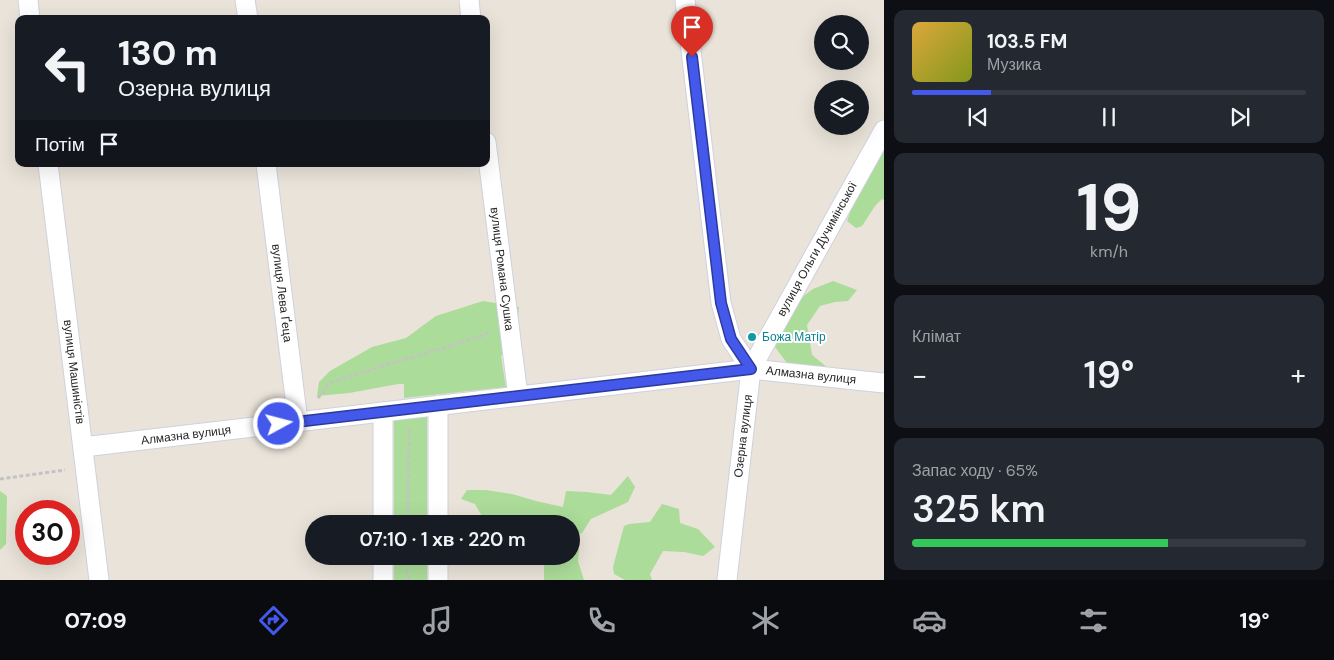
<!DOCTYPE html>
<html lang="uk">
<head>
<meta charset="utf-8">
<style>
	:root { --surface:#171b24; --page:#242831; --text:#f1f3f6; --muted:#9ea1a6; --line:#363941; --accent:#4459eb }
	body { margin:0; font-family:"DM Sans",sans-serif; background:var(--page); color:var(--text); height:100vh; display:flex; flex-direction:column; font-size:19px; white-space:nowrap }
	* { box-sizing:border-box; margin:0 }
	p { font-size:16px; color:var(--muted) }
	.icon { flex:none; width:28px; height:28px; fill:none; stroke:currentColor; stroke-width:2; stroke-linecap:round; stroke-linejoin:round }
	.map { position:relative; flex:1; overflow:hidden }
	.side { display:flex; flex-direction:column; gap:10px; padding:10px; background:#0d0f14; width:450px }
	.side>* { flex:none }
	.top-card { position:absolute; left:15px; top:15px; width:475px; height:152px; border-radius:10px; box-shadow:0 5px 20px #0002; background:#171b24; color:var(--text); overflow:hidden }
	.tools { position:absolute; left:814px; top:15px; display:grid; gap:10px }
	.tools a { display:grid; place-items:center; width:55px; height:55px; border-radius:50%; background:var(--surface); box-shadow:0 5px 20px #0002; font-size:25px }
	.speed { position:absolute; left:15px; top:500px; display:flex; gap:10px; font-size:25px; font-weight:700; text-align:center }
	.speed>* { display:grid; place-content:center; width:65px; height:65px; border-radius:50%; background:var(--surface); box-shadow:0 5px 20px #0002; line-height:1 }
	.speed .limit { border:8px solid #d22; background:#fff; color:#111 }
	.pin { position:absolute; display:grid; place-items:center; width:42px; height:42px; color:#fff; margin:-51px -21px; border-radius:50% 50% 50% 0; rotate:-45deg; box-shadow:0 0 5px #0007 }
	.pin .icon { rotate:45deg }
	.me { position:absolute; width:55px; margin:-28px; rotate:83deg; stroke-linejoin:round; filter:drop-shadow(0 0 4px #0008) }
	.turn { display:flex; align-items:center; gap:18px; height:105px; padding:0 20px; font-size:22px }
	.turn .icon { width:65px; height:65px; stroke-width:2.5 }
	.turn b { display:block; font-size:35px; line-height:42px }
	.then { display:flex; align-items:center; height:48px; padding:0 20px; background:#0003; gap:10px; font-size:19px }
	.big { font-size:38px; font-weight:600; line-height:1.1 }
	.side .widget { flex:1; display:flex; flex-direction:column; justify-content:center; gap:8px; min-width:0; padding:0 18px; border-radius:10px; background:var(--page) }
	.side .dial { align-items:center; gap:0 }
	.dial b { font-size:65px; line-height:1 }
	.song { display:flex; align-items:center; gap:15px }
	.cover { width:60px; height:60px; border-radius:8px; background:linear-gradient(135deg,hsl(40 70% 55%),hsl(70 70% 35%)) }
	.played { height:5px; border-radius:2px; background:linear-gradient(90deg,var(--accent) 20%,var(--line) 20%) }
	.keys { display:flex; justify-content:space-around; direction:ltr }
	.heat { display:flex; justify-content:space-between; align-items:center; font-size:28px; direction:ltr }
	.charge { height:8px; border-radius:4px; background:linear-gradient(90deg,#34c759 65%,var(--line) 0) }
	.trip { position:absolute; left:305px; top:515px; width:275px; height:50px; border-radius:25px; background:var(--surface); box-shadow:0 5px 20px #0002; font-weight:600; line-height:50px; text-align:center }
	.menu { display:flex; height:80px; justify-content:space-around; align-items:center; background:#090b0e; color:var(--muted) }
	.menu .icon { width:35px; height:35px }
	.menu .on { color:var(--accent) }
	.menu b { font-size:22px; color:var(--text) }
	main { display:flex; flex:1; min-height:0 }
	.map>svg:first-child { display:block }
	.green { fill:#acdc99 }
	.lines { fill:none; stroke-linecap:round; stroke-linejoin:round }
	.minor-casing { stroke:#cfd1df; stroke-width:21 }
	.path { stroke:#c3c3c3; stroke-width:3; stroke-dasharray:4 2.5; stroke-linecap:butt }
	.minor { stroke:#fff; stroke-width:19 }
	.route-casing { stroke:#2c3a99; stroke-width:12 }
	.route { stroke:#4459eb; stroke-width:9 }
	.culture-dot { fill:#0f9aa8; stroke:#fff; stroke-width:2 }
	.labels { text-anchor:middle; stroke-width:4; stroke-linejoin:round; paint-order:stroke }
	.street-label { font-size:12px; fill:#272727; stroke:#fff }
	.culture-label { font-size:12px; fill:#0d838f; stroke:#fff; text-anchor:start }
</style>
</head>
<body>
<main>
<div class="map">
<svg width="884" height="580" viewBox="0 0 884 580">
	<rect width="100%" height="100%" fill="#e9e3d9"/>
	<g class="green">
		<polygon points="884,148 884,200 882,199 875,206 862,226 856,228 847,221 853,204"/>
		<polygon points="833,281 857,290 848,301 835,302 820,306 807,325 812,355 828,368 806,369 787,363 775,347 794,303 813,289"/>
		<polygon points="483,301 519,307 516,336 501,356 506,387 404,398 404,384 398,384 349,393 317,396 319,382 330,371 372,347 406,338 436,316"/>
		<polygon points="411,414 427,417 427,524 394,524 394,417"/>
		<polygon points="628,476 635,487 628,502 591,519 582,533 571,537 571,524 482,524 483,518 475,504 461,499 467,490 486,490 512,494 536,501 563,507 566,491 587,492 611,495"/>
		<polygon points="0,491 7,496 6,544 0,550"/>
		<polygon points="662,504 679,509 680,523 698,529 715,547 703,556 684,552 663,551 650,574 652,580 625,580 614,574 613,567 624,526 629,524 650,522"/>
		<polygon points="571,548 579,550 578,561 584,580 544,580 544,558 546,556 571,556"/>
		<rect x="394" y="556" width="33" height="24"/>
	</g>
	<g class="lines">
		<defs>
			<g id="minor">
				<polyline points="28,0 30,19"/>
				<polyline points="245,0 248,19"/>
				<polyline points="469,0 471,19"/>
				<polyline points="685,0 721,303 731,339 751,369 727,580"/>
				<polyline points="486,142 518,396"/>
				<polyline points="48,164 99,580"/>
				<polyline points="266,164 298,422"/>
				<polyline points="751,369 884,130"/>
				<polyline points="83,447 751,369 884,383"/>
				<polyline points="383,524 383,412"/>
				<polyline points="438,524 438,405"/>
				<polyline points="383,556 383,580"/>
				<polyline points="438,580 438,556"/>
			</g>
		</defs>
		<use href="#minor" class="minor-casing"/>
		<g class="path">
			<polyline points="318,398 331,382 479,337 489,332"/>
			<polyline points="0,479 65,470"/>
			<polyline points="408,524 409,429"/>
			<polyline points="406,569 410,580"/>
		</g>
		<use href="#minor" class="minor"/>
	</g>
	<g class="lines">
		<defs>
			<polyline id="route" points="279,424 751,369 731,339 721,303 692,57"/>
		</defs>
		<use href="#route" class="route-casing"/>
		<use href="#route" class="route"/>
	</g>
	<circle class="culture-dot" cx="752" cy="337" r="5"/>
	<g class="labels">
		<g class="street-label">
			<text transform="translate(817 249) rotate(-61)" y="4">вулиця Ольги Дучимінської</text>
			<text transform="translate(502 269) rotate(83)" y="4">вулиця Романа Сушка</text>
			<text transform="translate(282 293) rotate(83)" y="4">вулиця Лева Ґеца</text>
			<text transform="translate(74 372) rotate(83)" y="4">вулиця Машиністів</text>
			<text transform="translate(811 375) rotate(6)" y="4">Алмазна вулиця</text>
			<text transform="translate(186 435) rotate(-7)" y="4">Алмазна вулиця</text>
			<text transform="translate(743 436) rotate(-83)" y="4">Озерна вулиця</text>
		</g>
		<g class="culture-label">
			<text x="762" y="341">Божа Матір</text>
		</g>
	</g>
</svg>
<div class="tools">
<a><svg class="icon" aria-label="search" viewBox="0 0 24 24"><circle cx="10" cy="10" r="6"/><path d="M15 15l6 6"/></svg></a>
<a><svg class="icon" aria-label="layers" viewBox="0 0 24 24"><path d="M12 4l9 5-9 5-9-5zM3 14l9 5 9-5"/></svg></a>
</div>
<div class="speed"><div class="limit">30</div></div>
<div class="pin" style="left:692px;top:57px;background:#d93025"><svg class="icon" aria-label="arrive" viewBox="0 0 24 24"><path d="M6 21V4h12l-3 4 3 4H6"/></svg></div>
<svg class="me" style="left:279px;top:424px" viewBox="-20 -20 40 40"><circle r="17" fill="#4459eb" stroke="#fff" stroke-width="3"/><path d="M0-11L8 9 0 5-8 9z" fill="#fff"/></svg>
<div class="trip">07:10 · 1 хв · 220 m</div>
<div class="top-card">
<div class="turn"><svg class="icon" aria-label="left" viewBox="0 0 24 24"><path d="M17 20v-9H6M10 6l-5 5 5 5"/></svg><div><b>130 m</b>Озерна вулиця</div></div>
<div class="then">Потім<svg class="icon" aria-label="arrive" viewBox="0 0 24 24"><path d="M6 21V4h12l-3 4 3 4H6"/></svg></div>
</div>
</div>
<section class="side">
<div class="widget">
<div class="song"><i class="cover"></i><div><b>103.5 FM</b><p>Музика</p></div></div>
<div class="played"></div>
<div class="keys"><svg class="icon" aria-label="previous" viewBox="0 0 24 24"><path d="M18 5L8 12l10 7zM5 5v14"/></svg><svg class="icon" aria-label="pause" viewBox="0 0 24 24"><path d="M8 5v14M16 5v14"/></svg><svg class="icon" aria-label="next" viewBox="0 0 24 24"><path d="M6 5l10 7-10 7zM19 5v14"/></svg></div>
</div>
<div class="widget dial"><b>19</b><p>km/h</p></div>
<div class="widget"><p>Клімат</p>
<div class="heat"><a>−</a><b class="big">19°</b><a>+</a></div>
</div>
<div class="widget"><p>Запас ходу · 65%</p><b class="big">325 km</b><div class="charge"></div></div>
</section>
</main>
<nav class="menu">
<b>07:09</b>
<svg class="icon on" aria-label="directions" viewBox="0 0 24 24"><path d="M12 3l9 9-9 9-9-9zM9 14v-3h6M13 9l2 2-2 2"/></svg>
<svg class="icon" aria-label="music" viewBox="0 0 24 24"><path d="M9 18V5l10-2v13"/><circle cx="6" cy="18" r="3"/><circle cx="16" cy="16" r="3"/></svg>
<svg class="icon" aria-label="phone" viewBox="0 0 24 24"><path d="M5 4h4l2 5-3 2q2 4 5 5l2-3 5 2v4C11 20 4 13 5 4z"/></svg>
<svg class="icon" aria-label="climate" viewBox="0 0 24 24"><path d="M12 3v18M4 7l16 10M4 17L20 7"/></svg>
<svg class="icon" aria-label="car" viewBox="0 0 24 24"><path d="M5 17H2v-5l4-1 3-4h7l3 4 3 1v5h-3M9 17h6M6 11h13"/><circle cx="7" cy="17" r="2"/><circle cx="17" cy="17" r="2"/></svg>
<svg class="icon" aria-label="filters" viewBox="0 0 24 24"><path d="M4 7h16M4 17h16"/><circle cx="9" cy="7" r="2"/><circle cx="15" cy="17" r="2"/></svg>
<b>19°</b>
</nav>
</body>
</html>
